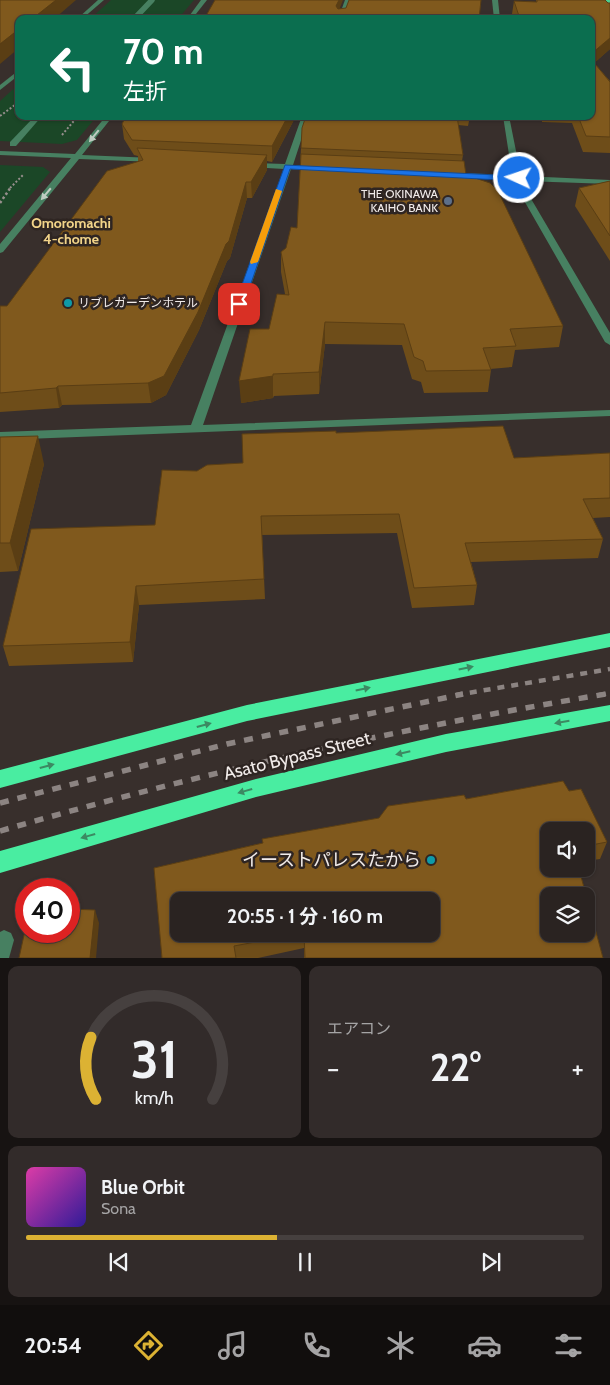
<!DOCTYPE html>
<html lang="ja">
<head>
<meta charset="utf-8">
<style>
	:root { --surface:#2a2321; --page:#322b2a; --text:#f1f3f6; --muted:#a5a4a5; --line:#46403f; --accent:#dcb233 }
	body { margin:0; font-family:Cabin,"Noto Sans JP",sans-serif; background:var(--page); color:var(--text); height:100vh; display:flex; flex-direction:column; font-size:19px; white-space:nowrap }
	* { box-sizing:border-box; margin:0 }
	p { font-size:16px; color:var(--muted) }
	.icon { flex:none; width:28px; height:28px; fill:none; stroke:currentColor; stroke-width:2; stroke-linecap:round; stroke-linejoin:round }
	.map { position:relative; height:958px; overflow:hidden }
	.panel { display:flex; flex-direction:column; gap:8px; padding:8px; background:#171312; flex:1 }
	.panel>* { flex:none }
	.guide { position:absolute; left:15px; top:15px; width:580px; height:105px; border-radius:10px; box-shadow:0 1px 4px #0004,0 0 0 1px var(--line); background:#0b6e4f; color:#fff; overflow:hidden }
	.tools { position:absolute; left:540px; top:822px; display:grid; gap:10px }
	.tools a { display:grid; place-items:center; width:55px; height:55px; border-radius:10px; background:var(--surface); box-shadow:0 1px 4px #0004,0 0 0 1px var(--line); font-size:25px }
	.speed { position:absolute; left:15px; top:878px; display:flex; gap:10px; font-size:25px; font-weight:700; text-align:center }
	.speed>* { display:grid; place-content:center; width:65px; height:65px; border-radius:50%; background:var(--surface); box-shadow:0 1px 4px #0004,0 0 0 1px var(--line); line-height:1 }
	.speed .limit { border:8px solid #d22; background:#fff; color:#111 }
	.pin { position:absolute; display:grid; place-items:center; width:42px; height:42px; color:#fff; margin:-21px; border-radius:10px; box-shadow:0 2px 8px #0006 }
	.me { position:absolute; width:55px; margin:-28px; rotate:273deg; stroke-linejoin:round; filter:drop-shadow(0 0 4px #0008) }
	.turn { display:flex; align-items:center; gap:18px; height:105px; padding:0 25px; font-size:22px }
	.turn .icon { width:65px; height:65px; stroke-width:2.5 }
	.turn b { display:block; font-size:35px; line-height:42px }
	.big { font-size:38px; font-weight:700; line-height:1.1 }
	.panel .tile { flex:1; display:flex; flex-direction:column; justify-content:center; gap:8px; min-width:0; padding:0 18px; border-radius:10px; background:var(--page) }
	.panel .dial { align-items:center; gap:0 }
	.dial svg { height:130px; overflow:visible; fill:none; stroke:var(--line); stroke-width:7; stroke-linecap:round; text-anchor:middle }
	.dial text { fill:var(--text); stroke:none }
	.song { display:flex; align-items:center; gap:15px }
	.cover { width:60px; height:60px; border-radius:8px; background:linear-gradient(135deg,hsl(320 70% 55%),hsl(250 70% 35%)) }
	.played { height:5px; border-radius:2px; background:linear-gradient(90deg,var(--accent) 45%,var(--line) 45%) }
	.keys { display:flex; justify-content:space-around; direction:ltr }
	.heat { display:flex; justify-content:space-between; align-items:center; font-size:28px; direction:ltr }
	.panel .tiles { flex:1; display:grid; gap:8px; grid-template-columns:1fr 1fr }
	.tile:last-child { grid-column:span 2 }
	.trip { position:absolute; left:170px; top:892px; width:270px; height:50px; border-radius:10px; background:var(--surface); box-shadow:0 1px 4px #0004,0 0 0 1px var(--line); font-weight:700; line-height:50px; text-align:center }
	.menu { display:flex; height:80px; justify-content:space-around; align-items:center; background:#110e0d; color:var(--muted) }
	.menu .icon { width:35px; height:35px }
	.menu .current { color:var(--accent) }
	.menu b { font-size:22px; color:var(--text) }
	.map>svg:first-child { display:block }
	.green { fill:#1b4727 }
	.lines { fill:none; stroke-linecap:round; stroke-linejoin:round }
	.path-far1 { stroke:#978f8d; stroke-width:2; stroke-dasharray:2 2; stroke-linecap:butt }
	.path { stroke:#978f8d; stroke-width:2.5; stroke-dasharray:2.5 2.5; stroke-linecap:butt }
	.minor { fill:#478061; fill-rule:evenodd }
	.major { fill:#4cce8f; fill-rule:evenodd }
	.highway { fill:#49eda1; fill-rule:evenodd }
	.rail-far1 { stroke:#8c8482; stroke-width:4.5; stroke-dasharray:7 7; stroke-linecap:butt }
	.rail { stroke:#8c8482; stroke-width:5.5; stroke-dasharray:9 9; stroke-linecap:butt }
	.minor-bridge { stroke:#478061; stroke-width:5.5 }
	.wall { fill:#6e4d19; fill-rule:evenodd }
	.shaded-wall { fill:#5a3e14 }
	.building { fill:#80591d; stroke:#5a3e14; fill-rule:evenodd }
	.oneway { fill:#becbc0 }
	.oneway2 { fill:#3c8962 }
	.route { fill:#1a73e8; stroke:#114b97 }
	.slow { fill:#f59e0b }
	.service-dot { fill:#5c6f8a; stroke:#2e2522; stroke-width:2 }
	.culture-dot { fill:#0f9aa8; stroke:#2e2522; stroke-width:2 }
	.labels { text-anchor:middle; stroke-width:5; stroke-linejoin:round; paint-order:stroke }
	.far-poi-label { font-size:12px; fill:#f1ebe9; stroke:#2e2522; text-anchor:end }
	.far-neighbourhood-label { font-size:14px; font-weight:bold; fill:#f2d489; stroke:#2e2522 }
	.near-street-label { font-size:18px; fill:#f1ebe9; stroke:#2e2522 }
	.near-poi-label { font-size:18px; fill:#f1ebe9; stroke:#2e2522; text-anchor:end }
</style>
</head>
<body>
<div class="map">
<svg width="610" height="958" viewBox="0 0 610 958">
	<rect width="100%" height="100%" fill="#382f2c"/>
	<g class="green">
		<polygon points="111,0 194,0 178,19 90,19"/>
		<polygon points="19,84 19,116 97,116 77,140 62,144 0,141 0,101"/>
		<polygon points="0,165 43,167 50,172 0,232"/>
	</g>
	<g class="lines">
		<g class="path-far1">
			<polyline points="0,116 19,102"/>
			<polyline points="62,135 78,116"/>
			<polyline points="10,188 24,174"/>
		</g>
		<polyline class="path" points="0,203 11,187"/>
		<g class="minor">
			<polygon points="98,0 104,0 82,19 77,19"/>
			<polygon points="201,0 207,0 192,19 187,19"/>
			<polygon points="345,0 351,0 344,19 338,19"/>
			<polygon points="492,0 498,0 500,19 494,19"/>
			<polygon points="19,70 19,75 0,90 0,85"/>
			<polygon points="35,116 42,116 16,146 10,146 10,142"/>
			<polygon points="106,116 113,116 82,155 153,158 157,160 156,162 79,159 3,252 0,253 0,244 71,158 0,155 0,151 75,154"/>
			<polygon points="302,116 309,116 293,165 315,166 319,168 315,170 291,169 203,425 610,410 610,416 0,440 0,432 191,425 284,169 250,167 246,165 250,163 285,164"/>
			<polygon points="503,116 509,116 518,161 523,176 610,180 610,184 524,181 530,197 610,333 610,345 605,342 522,197 516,180 453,177 449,175 453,173 515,175 510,161"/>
			<polygon points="4,930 11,933 14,940 9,958 0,958 0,932"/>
		</g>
		<polygon class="major" points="576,0 610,0 610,3 579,2"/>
		<g class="highway">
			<polygon points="610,633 610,647 247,721 0,788 0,770 247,705"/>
			<polygon points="610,705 610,721 446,752 256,797 0,873 0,851 256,779 446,734"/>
		</g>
		<g class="rail-far1">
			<polyline points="456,695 610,669"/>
			<polyline points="599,695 610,693"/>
		</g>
		<g class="rail">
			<polyline points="0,803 227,744 463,694"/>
			<path d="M0,831C200,773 401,728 606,694"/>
		</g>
		<polyline class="minor-bridge" points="134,19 152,0"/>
	</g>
	<g class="wall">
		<polygon points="536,0 605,0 608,3 610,3 610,49 594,63 610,81 610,153 583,152 572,123 542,122 542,116 591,116 591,19 514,19 512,14 514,1 536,2"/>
		<polygon points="296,116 272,162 267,161 267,170 252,198 247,198 230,258 227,261 199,330 166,395 151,403 62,405 59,408 0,412 0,306 7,306 138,161 138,156 134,155 124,139 122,124"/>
		<polygon points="306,116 470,116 468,126 458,125 463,155 462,161 466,175 563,326 559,347 515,350 512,367 490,369 491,370 488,392 424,393 421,382 412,379 402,345 325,344 319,394 274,396 273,398 241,403 269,329 285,294 281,272 281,252 286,248 297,228 301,148"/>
		<polygon points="610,181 610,261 575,206 579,188"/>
		<polygon points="336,433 514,458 610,453 610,517 593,518 603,539 598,558 471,562 477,585 474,605 412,608 397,533 262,535 265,599 139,605 133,662 9,666 3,646 155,525 197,471 243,463"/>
		<polygon points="0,437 44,464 18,571 0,572"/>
		<path d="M563,781L569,791L581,789L607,842L600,859L586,861V831H549V869H579L603,958H304V948L258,958H162L154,868L263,843L262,839L379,818L388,806L464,795L466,799ZM549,896H586V934H549ZM179,901H431V934H179Z"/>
	</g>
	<g class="shaded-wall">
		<polygon points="56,0 76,0 54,19 32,19"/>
		<polygon points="339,0 343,0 336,18 336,6"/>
		<polygon points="19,29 19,48 0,64 0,44"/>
		<polygon points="610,38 610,49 591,66 591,54"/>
		<polygon points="288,116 296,116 272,162 272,146"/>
		<polygon points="267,155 267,170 252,198 251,182"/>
		<polygon points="246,182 247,198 230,258 227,261 199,330 166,395 151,403 148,383"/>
		<polygon points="325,322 325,344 319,394 319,372"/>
		<polygon points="273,374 273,398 241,403 239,381"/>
		<polygon points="58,386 62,405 59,408 56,388"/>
		<polygon points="38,436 44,464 18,571 10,543"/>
		<polygon points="136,586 139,605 133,662 130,642"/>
		<polygon points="95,910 99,923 96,958 90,958"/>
	</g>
	<g class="building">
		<polygon points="0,0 56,0 32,19 19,19 19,29 0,44"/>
		<polygon points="215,0 339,0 336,6 338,9 346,8 349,0 481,0 479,19 204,19 207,14"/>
		<polygon points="537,0 605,0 608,3 610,3 610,38 591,54 591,19 520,19 514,1 537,2"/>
		<polygon points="591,59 610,82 610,137 586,136 578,116 591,116"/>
		<polygon points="126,116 288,116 272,146 132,140 122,124"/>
		<polygon points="306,116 457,116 463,155 301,148 302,128"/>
		<polygon points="137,148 267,155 251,182 246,182 229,241 226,244 198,312 164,376 148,383 58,386 56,388 0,393 0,306 7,306 107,171 143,160"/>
		<polygon points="301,154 464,161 466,175 490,183 498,191 563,326 510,329 516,346 483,348 491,370 426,371 423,361 414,357 404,324 325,322 319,372 273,374 273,376 239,381 250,329 269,329 277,294 289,295 281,252 286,248 291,227 297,228"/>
		<polygon points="610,181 610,236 579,188"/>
		<polygon points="503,426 514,458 610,453 610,498 583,499 603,539 465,543 477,585 414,588 399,514 261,516 264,579 136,586 130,642 3,646 31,529 155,525 162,470 197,471 207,465 243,463 242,434 336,431 336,433"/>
		<polygon points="38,436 10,543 0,543 0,437"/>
		<path d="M563,781L569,791L581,789L607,842L586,846V831H549V869H579L603,958H305L304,934H431V901H179V934H298L234,946L236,958H162L154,868L263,843L262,839L379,818L388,806L464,795L466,799ZM549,896H586V934H549Z"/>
		<polygon points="69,909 95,910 90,958 19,958 26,926 26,931 69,931"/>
	</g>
	<defs><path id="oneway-solid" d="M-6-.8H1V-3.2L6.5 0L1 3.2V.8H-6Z" transform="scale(1.25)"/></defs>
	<g class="oneway">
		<use href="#oneway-solid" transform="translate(94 136) rotate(129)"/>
		<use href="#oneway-solid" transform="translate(46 194) rotate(130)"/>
	</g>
	<g class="oneway2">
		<use href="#oneway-solid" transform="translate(466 668) rotate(-12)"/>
		<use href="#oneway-solid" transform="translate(363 689) rotate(-12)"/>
		<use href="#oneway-solid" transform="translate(562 722) rotate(170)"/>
		<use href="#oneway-solid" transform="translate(204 725) rotate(-15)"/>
		<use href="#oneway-solid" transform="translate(403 753) rotate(167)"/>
		<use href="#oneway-solid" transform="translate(47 766) rotate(-15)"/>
		<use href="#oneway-solid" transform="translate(245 791) rotate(164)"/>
		<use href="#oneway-solid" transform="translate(88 836) rotate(164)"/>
	</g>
	<polygon class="route" points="285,165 519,176 523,178 519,181 290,169 244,304 239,307 236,306 235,304"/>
	<polygon class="slow" points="276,189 282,191 258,262 251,264 250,262"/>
	<circle class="service-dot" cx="448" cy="201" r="5"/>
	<g class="culture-dot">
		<circle cx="68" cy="303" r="5"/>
		<circle cx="431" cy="860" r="5"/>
	</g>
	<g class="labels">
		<g class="far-poi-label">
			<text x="438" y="198">THE OKINAWA<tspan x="438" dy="14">KAIHO BANK</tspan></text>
			<text x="78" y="307" text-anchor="start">リブレガーデンホテル</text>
		</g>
		<g class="far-neighbourhood-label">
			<text x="71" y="228">Omoromachi<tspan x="71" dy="16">4-chome</tspan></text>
		</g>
		<g class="near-street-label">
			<text transform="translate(297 756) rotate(-14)" y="6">Asato Bypass Street</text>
		</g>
		<g class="near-poi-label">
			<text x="421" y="866">イーストパレスたから</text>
		</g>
	</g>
</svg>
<div class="tools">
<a><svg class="icon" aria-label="sound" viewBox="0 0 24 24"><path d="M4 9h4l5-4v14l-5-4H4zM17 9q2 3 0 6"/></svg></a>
<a><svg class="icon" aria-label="layers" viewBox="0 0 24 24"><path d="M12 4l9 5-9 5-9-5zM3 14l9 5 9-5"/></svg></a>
</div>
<div class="speed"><div class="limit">40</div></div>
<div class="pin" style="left:239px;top:304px;background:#d93025"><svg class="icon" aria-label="arrive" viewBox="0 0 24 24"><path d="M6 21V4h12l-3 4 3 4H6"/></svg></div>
<svg class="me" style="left:519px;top:178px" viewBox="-20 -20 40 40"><circle r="17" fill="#1a73e8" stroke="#fff" stroke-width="3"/><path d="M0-11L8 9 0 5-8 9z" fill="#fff"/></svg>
<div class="trip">20:55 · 1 分 · 160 m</div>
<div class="guide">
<div class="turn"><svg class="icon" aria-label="left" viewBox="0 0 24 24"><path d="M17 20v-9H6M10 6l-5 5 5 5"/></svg><div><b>70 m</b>左折</div></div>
</div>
</div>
<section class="panel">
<div class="tiles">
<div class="tile dial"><svg viewBox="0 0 100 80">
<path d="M14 69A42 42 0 1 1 86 69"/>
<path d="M14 69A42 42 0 0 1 11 31" stroke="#dcb233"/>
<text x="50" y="56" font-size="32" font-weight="700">31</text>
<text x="50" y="72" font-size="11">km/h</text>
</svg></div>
<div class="tile"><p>エアコン</p>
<div class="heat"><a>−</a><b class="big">22°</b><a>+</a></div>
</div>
<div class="tile">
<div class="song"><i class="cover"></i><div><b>Blue Orbit</b><p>Sona</p></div></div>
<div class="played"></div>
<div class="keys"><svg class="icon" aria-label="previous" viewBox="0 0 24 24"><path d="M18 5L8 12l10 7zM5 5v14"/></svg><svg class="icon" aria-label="pause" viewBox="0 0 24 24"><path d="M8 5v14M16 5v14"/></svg><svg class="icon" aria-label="next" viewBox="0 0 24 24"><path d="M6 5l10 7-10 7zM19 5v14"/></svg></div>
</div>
</div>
</section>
<nav class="menu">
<b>20:54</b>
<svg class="icon current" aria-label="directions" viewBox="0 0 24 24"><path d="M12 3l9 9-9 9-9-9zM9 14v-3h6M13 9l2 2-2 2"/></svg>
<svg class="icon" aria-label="music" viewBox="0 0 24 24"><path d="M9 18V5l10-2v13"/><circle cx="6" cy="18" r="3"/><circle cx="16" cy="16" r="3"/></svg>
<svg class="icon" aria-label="phone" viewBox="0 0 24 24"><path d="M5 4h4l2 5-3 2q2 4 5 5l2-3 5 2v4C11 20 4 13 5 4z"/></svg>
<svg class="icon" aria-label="climate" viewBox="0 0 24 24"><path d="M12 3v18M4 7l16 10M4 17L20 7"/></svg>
<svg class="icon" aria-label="car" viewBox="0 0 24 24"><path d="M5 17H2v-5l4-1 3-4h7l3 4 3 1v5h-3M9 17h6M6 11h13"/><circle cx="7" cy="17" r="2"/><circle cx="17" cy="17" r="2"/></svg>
<svg class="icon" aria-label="filters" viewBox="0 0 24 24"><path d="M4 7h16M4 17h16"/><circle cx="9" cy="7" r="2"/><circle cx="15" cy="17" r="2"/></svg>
</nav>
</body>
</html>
